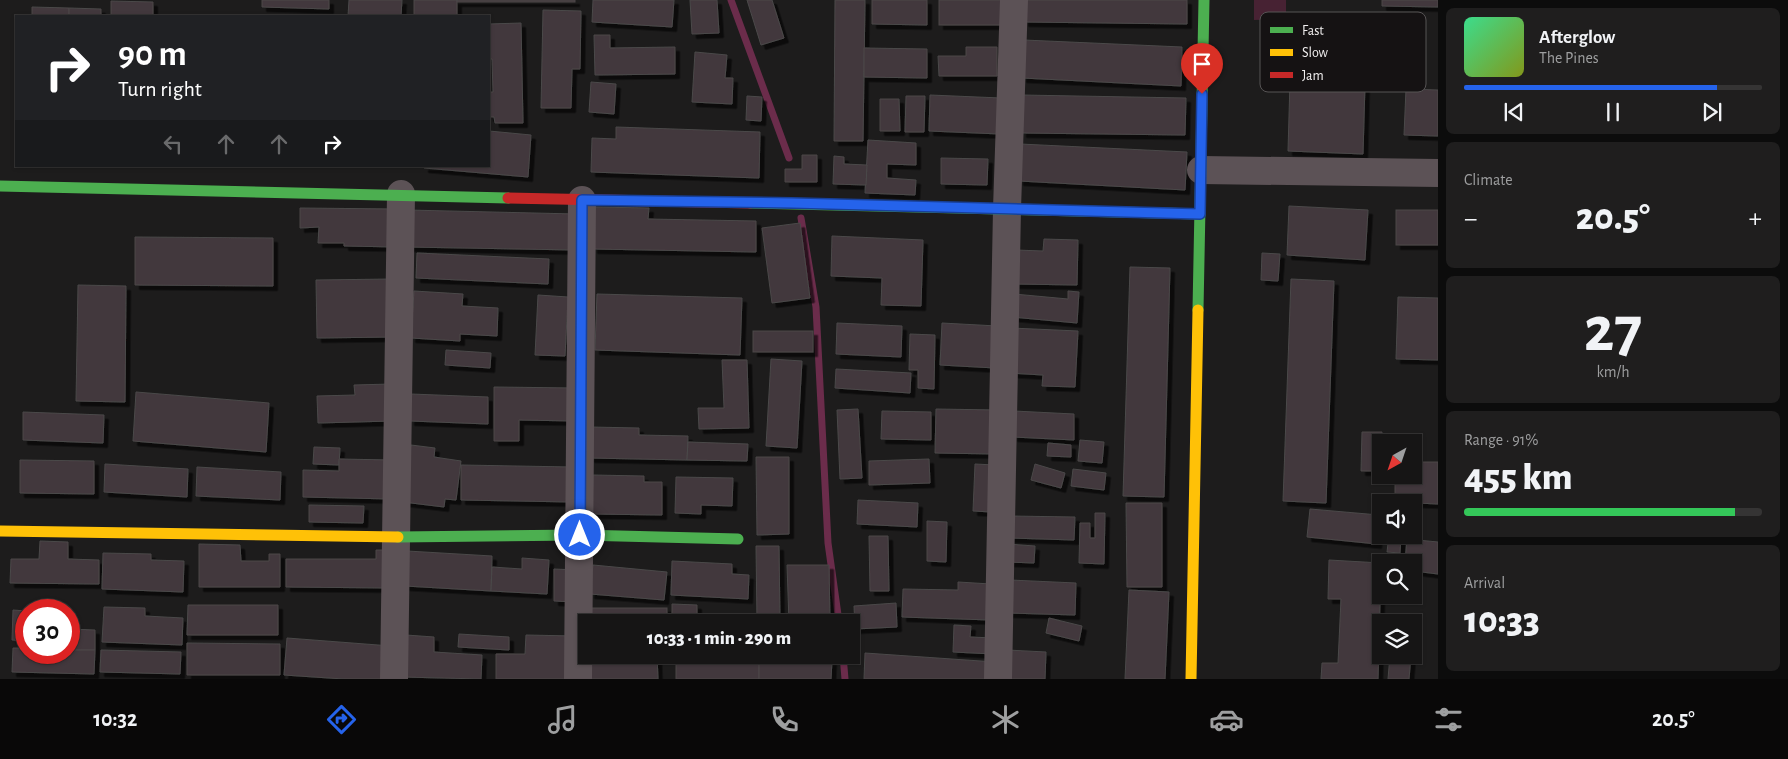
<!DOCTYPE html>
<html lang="en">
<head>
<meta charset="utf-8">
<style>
	:root { --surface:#161515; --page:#1f1e1e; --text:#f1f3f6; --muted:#9e9fa0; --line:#353434; --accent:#2563eb }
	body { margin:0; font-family:"Alegreya Sans",sans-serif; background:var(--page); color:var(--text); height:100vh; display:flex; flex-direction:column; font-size:19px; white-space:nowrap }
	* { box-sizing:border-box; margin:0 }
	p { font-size:16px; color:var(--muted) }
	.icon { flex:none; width:28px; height:28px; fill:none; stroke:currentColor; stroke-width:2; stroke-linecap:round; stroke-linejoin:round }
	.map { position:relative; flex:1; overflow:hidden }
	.side { display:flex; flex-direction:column; gap:8px; padding:8px; background:#0c0c0c; width:350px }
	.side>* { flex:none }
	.banner { position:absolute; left:15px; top:15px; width:475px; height:152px; border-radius:0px; box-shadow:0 1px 4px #0004,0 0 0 1px var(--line); background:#202124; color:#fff; overflow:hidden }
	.needle { width:32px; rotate:220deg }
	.buttons { position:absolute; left:1372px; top:434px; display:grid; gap:10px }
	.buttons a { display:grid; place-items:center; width:50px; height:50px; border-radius:0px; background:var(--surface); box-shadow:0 1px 4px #0004,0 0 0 1px var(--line); font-size:25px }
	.speed { position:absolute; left:15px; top:599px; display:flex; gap:10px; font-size:25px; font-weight:700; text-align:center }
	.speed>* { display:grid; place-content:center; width:65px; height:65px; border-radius:50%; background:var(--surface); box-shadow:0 1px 4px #0004,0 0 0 1px var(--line); line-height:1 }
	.speed .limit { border:8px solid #d22; background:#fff; color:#111 }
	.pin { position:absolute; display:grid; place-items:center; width:42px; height:42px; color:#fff; margin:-51px -21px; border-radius:50% 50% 50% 0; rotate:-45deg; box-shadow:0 0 5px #0007 }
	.pin .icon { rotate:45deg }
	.me { position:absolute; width:55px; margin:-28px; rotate:0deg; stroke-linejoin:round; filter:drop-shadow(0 0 4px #0008) }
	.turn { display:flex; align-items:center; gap:18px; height:105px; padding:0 20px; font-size:22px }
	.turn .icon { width:65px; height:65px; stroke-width:2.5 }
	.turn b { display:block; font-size:35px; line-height:42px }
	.lanes { display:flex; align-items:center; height:48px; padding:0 20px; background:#0003; justify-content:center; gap:25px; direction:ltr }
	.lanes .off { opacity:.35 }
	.big { font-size:38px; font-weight:800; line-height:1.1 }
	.side .card { flex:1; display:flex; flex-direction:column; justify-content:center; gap:8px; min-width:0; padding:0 18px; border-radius:8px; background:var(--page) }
	.side .dial { align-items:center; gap:0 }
	.dial b { font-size:65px; line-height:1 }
	.song { display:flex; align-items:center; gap:15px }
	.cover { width:60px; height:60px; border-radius:8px; background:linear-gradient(135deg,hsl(150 70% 55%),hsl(70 70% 35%)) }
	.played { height:5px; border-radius:2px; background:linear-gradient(90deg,var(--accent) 85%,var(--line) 85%) }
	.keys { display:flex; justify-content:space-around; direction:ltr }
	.heat { display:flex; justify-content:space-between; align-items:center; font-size:28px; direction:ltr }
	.charge { height:8px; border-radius:4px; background:linear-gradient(90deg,#34c759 91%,var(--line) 0) }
	.trip { position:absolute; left:578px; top:614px; width:282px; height:50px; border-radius:0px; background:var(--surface); box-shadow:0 1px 4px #0004,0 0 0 1px var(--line); font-weight:800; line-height:50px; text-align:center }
	.dock { display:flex; height:80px; justify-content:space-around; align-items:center; background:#090808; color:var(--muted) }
	.dock .icon { width:35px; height:35px }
	.dock .selected { color:var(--accent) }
	.dock b { font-size:22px; color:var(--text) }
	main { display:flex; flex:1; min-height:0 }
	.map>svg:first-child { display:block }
	.green { fill:#472233 }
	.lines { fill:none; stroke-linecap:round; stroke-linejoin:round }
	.stream { stroke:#6b2c4b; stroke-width:7 }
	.building { fill:#43373d; stroke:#4a4949; filter:url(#shadow) }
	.street { stroke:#5c5256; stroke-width:28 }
	.fast { stroke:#4caf50; stroke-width:11 }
	.slow { stroke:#ffc107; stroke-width:11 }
	.jam { stroke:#c62828; stroke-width:11 }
	.route-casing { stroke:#184099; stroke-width:12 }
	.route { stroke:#2563eb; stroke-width:9 }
	.key { fill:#151213; stroke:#575455; stroke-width:1 }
	.key-label { font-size:14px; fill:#f1efef }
</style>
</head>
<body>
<main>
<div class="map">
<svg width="1438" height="679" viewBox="0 0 1438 679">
	<defs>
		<filter id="shadow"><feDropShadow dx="4.5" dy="4.5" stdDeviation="0" flood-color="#0009"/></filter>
	</defs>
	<rect width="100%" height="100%" fill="#1d1c1c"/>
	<polygon class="green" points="1254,0 1286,0 1286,19 1254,20"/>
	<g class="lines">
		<g class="stream">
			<polyline points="731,0 789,158"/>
			<polyline points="801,218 816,307 828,543 839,622"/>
			<polyline points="843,655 845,679"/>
		</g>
	</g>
	<g class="building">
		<polygon points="262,0 329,0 329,9 262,7"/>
		<polygon points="349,0 402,0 401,16 348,16"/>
		<rect x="414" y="0" width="43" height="16"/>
		<rect x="457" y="0" width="118" height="2"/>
		<polygon points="593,0 674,0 672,27 592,22"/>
		<polygon points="690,0 717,0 719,33 692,34"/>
		<polygon points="747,0 772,0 784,38 761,45"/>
		<polygon points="835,0 865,0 863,141 834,141"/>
		<polygon points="872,0 927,0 927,25 872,24"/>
		<rect x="939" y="0" width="69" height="25"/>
		<polygon points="1024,0 1187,0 1187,24 1024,22"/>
		<polygon points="1382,0 1438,0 1438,7 1382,6"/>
		<polygon points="111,1 153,2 153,16 111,16"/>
		<polygon points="32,7 69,8 69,16 32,16"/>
		<polygon points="69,8 101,9 101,16 69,16"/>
		<polygon points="543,10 581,11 580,69 572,69 571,108 541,108"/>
		<polygon points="521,23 523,123 495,123 494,117 489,117 489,92 493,92 492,59 489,59 489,24"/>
		<polygon points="594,35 610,35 610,48 675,47 675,74 595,75"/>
		<polygon points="1024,40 1182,47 1181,86 1022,78"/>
		<polygon points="966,47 997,47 997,76 939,76 938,56 966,56"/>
		<polygon points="864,48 927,49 927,78 864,77"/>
		<polygon points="695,52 727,55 725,78 733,78 732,104 692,102"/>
		<polygon points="1290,81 1365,84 1363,154 1288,151"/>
		<polygon points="591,82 616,84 614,114 589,112"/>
		<polygon points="1406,89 1438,90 1438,136 1404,135"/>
		<polygon points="930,95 1001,98 1000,134 929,131"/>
		<polygon points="1022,95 1186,98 1185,135 1022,133"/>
		<polygon points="747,96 762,97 761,121 746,120"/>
		<polygon points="906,96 925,96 924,132 905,132"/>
		<polygon points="880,99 899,99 900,131 880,131"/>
		<polygon points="616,127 760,132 759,178 591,172 592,138 616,139"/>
		<polygon points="489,131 531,135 528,177 424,168 424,166 489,166"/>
		<polygon points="868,140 916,143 916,165 887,164 887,178 916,180 915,195 865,193"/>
		<polygon points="1020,144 1187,152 1185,190 1019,181"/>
		<polygon points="802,155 817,155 817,182 785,182 785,169 802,169"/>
		<polygon points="834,156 844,157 844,164 867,165 866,185 833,184"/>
		<polygon points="941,158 988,159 987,185 941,184"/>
		<polygon points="1289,206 1368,210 1365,260 1287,255"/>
		<polygon points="594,207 649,208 648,219 756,221 756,252 593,249"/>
		<polygon points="300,208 397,209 397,247 344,246 344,243 318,243 319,227 300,228"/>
		<polygon points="407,210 576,214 575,250 407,247"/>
		<rect x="1396" y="210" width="42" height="35"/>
		<polygon points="800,223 810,298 772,303 762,228"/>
		<polygon points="832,236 923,240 921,306 881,305 882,278 831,276"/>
		<polygon points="135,237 273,238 273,286 135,285"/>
		<polygon points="1044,239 1078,240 1077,285 1015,284 1016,250 1043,251"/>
		<polygon points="417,253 549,259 548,284 416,278"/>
		<polygon points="1262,253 1280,254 1278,281 1261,280"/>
		<polygon points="1130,267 1170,268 1164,497 1123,496"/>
		<polygon points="391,279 392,337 317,338 316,280"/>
		<polygon points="1291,279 1334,281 1326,503 1283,501"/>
		<polygon points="78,285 126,286 125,402 76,401"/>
		<polygon points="414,291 463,294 462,306 498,308 497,336 460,334 460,341 411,338"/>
		<polygon points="1068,291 1079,292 1077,323 1012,317 1014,294 1068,299"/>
		<polygon points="597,294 742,298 740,355 595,350"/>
		<polygon points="538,295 568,297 565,356 535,355"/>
		<polygon points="1398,297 1438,298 1438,360 1396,359"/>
		<polygon points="837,323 902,326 901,357 836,354"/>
		<polygon points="942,323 997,326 995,368 940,365"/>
		<polygon points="1011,328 1078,331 1075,387 1042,386 1043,375 1009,373"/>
		<rect x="753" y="331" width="60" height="21"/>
		<polygon points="910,334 935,335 934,389 918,388 918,370 909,370"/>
		<polygon points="446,350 491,353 490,368 445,365"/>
		<polygon points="771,359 802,361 797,448 766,446"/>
		<polygon points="722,360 747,360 749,428 699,429 698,408 724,408"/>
		<polygon points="836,369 911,373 910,393 835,388"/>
		<polygon points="391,384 392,421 318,423 317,396 355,395 354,385"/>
		<polygon points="494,387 575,388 575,421 519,420 519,441 494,441"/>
		<polygon points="136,392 269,403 266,452 133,441"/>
		<polygon points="411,394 488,397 488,424 410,421"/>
		<polygon points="858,409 862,478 840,479 837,410"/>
		<polygon points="936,409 997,410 996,454 935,453"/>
		<polygon points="882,411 931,412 931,440 881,439"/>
		<polygon points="1014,411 1074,414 1074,440 1013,437"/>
		<polygon points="23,412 104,415 103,443 23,440"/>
		<polygon points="590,427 639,428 639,435 688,436 687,460 590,458"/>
		<polygon points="1362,432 1382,432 1380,471 1361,471"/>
		<polygon points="1080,440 1104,442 1102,463 1078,461"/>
		<polygon points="688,442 748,444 747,461 687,460"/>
		<polygon points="1048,443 1071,445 1071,457 1047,456"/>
		<polygon points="411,445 435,448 434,457 461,461 456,500 445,499 444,507 403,502"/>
		<polygon points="314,447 340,448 339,465 313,464"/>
		<polygon points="756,457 789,457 789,534 757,535"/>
		<polygon points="339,459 392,460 391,499 303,497 303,470 339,471"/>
		<polygon points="929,459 930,483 869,485 869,461"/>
		<polygon points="20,460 94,461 94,494 20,493"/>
		<polygon points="1414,462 1438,462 1438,504 1395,502 1395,475 1414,475"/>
		<polygon points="105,464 188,469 187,497 104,492"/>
		<polygon points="975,464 994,465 992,512 973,511"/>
		<polygon points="1035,464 1065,473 1061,488 1031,480"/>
		<polygon points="461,465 572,467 572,502 461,500"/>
		<polygon points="197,467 281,472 280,500 196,496"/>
		<polygon points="1073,469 1106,473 1104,490 1071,486"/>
		<polygon points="593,475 644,476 644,482 662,482 662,515 592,514"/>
		<polygon points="676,477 733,478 732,506 701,505 701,514 675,513"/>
		<polygon points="858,500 918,503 917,527 857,524"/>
		<polygon points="1126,503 1162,503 1162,587 1127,587"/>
		<polygon points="309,505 364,506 363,523 309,522"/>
		<polygon points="1310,509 1379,515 1377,544 1307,537"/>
		<polygon points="1095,513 1105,513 1104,564 1079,563 1080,523 1090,523 1090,538 1095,538"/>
		<polygon points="1010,516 1075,517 1074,540 1010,538"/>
		<polygon points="927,521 947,522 946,562 927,561"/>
		<polygon points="1389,535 1401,535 1400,553 1387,552"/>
		<polygon points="869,536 888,536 889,591 870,591"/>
		<polygon points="1407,539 1438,542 1438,574 1414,571 1414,562 1405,562"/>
		<polygon points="40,541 68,542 68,559 99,560 99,584 10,583 11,559 39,559"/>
		<polygon points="199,544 240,545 241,561 269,561 269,554 280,554 280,587 199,587"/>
		<polygon points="1007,544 1035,546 1034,563 1007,562"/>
		<polygon points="756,546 779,546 780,622 757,622"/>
		<polygon points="376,550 391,550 391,588 286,587 286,559 376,559"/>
		<polygon points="407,551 492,556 491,591 405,586"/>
		<polygon points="103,553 151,554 151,560 184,561 183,592 102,589"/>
		<polygon points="522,558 549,560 547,594 491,591 492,567 522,569"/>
		<polygon points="1329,560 1381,563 1378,679 1321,679 1322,663 1338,663 1341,599 1328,599"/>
		<polygon points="672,561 732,564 732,574 749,575 748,599 671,595"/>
		<polygon points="593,565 667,572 664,600 590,594"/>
		<polygon points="787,565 829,565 830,622 789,622"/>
		<polygon points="554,569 577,570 576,602 554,601"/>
		<polygon points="1010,580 1076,583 1075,615 1008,613"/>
		<polygon points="958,582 991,584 990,620 902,617 903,589 958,590"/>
		<polygon points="1129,590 1169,592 1165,679 1125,679"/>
		<polygon points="896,603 897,627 855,629 854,606"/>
		<polygon points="672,604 697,605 697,615 748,616 748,622 672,622"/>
		<polygon points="188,605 278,605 278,635 187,635"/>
		<polygon points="104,607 145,608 145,616 183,618 182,645 102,642"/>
		<rect x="587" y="608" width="80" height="14"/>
		<polygon points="13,610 26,611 26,641 12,640"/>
		<polygon points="1049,618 1082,626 1079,641 1046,633"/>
		<polygon points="954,625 971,626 970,637 994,638 993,654 953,652"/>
		<polygon points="69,629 95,630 95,650 69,650"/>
		<polygon points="459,634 509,637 509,650 458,647"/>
		<polygon points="406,635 434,637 434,652 482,655 481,679 403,677"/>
		<polygon points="526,635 574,636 574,679 496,679 496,654 525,654"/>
		<polygon points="287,638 391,646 389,679 344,679 284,675"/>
		<polygon points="187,643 280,644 280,675 187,675"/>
		<polygon points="13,648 26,648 26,652 69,652 69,650 95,650 94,674 12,672"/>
		<polygon points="101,650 181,652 180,674 100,672"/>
		<polygon points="1007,650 1046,652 1045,679 1006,679"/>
		<polygon points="865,653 995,662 994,679 864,679"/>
		<polygon points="657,655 658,679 589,679 588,658"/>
		<rect x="676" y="655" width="83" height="24"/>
		<polygon points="759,655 797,655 797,661 832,661 831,679 759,679"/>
		<polygon points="1390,655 1411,655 1409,679 1388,679"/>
	</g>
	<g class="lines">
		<g class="street">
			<polyline points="1201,170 1438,173"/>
			<polyline points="394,679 401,194"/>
			<polyline points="578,679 582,200"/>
			<polyline points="998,679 1007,209 1014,0"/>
		</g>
		<g class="fast">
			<polyline points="0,186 508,198"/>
			<polyline points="750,203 1200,214"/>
			<polyline points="1198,310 1204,0"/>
			<polyline points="398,537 580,535 738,539"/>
		</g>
		<g class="slow">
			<polyline points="0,531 398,537"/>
			<polyline points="1191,679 1198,310"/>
		</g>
		<polyline class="jam" points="508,198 750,203"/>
	</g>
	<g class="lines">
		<defs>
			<polyline id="route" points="580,535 582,200 792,203 1200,214 1202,94"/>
		</defs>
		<use href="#route" class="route-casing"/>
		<use href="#route" class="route"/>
	</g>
	<rect x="1260" y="12" width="166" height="80" rx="8" class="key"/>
	<rect x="1270" y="27" width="23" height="6" fill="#4caf50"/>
	<rect x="1270" y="49" width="23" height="7" fill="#ffc107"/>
	<rect x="1270" y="72" width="23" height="6" fill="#c62828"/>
	<g class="key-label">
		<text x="1302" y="35">Fast</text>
		<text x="1302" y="57">Slow</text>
		<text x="1302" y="80">Jam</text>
	</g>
</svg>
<div class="buttons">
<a><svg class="needle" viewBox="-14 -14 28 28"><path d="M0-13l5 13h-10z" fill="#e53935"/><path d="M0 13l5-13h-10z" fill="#9e9fa0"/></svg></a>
<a><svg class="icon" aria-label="sound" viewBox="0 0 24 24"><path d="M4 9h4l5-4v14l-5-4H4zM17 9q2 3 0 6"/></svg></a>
<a><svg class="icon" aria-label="search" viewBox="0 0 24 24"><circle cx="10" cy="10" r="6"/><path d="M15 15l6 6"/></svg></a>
<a><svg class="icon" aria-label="layers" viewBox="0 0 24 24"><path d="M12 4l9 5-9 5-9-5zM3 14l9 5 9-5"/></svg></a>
</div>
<div class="speed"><div class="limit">30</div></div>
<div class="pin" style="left:1202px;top:94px;background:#d93025"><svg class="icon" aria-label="arrive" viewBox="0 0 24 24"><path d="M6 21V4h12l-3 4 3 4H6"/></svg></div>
<svg class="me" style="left:580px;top:535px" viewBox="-20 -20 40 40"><circle r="17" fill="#2563eb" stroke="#fff" stroke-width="3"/><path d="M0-11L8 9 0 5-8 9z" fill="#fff"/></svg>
<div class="trip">10:33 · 1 min · 290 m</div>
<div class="banner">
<div class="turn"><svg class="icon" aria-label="right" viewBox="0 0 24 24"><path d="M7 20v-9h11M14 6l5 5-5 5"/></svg><div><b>90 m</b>Turn right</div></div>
<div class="lanes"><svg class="icon off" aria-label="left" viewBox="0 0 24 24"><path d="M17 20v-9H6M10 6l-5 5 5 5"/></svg><svg class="icon off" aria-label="ahead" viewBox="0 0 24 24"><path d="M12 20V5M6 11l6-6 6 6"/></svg><svg class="icon off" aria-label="ahead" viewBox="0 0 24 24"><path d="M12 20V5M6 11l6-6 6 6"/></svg><svg class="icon" aria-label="right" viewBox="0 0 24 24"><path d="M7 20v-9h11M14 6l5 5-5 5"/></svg></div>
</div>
</div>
<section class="side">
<div class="card">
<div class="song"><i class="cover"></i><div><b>Afterglow</b><p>The Pines</p></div></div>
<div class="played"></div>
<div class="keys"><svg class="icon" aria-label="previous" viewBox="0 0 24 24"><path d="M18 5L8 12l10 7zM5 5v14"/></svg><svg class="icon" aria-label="pause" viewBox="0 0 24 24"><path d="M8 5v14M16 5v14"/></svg><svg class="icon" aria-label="next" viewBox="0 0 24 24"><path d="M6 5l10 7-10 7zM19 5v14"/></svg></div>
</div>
<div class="card"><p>Climate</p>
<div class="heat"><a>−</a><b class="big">20.5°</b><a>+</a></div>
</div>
<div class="card dial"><b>27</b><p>km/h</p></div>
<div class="card"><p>Range · 91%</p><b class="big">455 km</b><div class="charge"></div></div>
<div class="card"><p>Arrival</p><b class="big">10:33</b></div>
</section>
</main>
<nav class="dock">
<b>10:32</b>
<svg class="icon selected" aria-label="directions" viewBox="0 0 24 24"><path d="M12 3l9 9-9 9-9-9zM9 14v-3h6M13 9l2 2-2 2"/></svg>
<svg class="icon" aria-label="music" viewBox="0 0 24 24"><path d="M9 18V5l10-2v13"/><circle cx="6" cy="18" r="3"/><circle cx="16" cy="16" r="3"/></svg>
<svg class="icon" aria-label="phone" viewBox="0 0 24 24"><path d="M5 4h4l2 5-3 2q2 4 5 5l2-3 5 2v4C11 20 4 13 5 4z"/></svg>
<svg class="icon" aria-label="climate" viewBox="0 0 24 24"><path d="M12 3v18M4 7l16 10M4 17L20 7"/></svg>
<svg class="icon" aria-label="car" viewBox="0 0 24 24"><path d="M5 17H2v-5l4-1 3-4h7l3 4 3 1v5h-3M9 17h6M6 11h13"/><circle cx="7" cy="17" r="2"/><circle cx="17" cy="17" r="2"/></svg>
<svg class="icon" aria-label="filters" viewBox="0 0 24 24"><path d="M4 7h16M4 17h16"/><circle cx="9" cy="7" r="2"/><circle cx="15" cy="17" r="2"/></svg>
<b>20.5°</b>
</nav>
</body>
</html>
